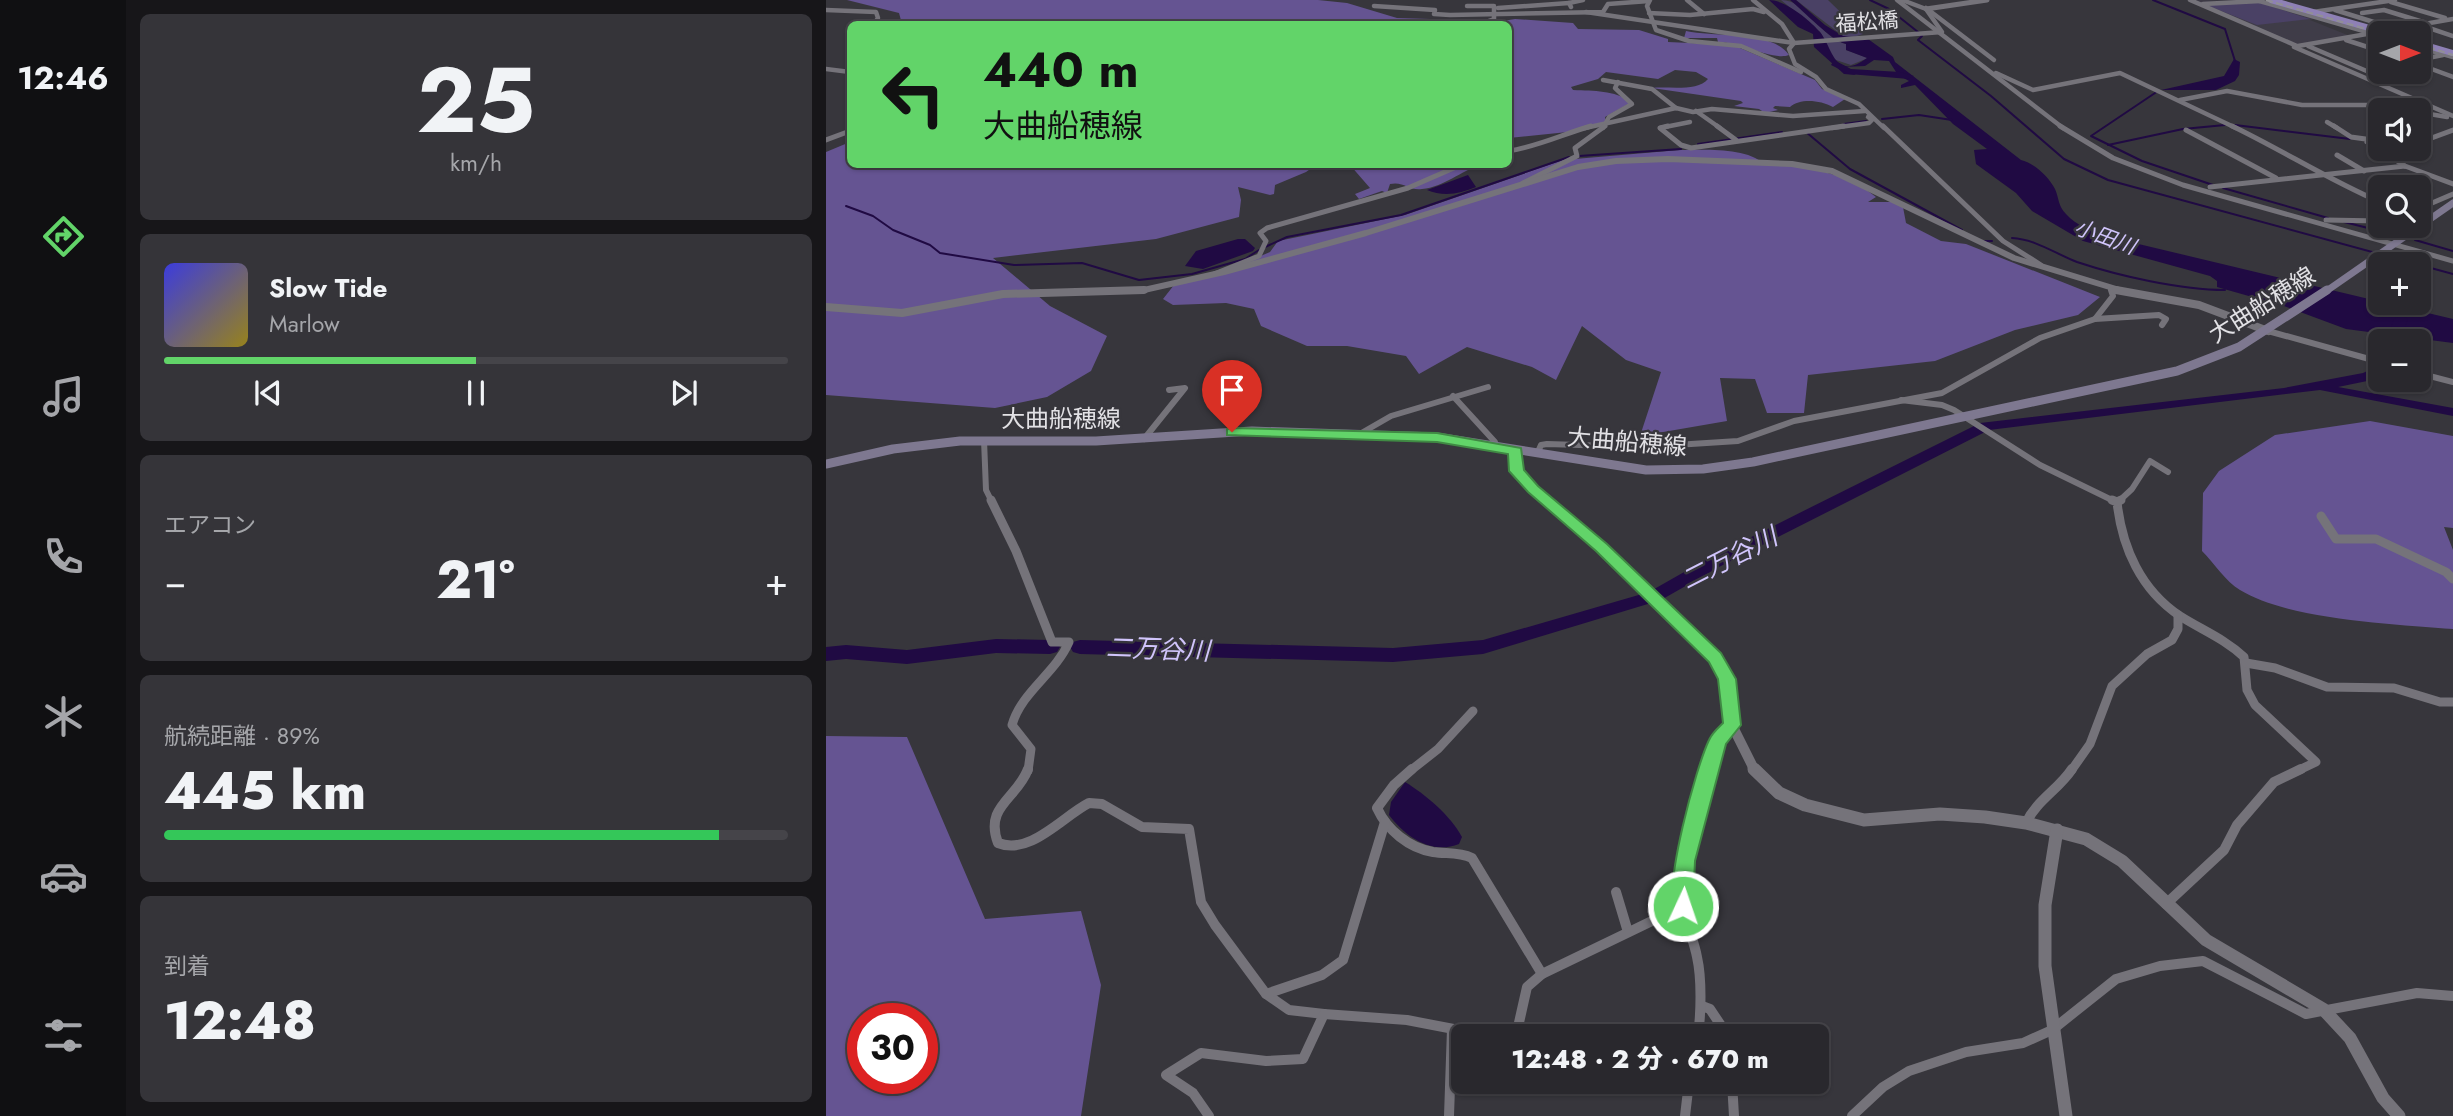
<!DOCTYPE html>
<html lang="ja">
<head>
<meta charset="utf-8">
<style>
	:root { --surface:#29282d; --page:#353439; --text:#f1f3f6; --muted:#a5a6aa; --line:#454449; --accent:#62d469 }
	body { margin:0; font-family:Jost,"Noto Sans JP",sans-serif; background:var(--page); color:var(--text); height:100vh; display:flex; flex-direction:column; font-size:26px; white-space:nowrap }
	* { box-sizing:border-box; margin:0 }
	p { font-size:23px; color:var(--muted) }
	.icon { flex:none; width:38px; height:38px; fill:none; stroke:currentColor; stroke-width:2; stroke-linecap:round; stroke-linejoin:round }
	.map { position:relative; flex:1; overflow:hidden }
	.sheet { display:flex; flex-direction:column; gap:14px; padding:14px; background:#171619; width:700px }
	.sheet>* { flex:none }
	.banner { position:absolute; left:21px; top:21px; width:665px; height:147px; border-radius:10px; box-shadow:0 2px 5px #0004,0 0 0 2px var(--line); background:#62d469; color:#111; overflow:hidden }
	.needle { width:46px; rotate:90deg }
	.tools { position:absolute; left:1542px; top:21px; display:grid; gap:14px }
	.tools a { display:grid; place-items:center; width:63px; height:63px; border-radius:10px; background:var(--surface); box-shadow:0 2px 5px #0004,0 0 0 2px var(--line); font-size:35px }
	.speed { position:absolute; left:21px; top:1003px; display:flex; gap:14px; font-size:35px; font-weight:700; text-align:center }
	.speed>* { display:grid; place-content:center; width:91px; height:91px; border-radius:50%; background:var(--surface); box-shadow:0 2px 5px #0004,0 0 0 2px var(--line); line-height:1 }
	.speed .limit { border:10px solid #d22; background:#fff; color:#111 }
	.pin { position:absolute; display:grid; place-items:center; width:60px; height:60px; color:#fff; margin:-72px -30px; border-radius:50% 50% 50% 0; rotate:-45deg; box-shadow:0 0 7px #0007 }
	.pin .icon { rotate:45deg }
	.me { position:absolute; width:77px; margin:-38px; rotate:3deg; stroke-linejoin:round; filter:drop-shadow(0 0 5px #0008) }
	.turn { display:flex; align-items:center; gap:24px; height:147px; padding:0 21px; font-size:32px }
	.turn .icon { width:91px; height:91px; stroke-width:2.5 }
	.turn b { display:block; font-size:49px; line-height:60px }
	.big { font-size:52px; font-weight:800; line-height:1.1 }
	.sheet .card { flex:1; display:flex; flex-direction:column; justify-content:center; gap:10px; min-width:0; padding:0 24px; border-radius:10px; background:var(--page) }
	.sheet .dial { align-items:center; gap:0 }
	.dial b { font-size:91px; line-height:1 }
	.song { display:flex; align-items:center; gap:21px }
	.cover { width:84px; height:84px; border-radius:10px; background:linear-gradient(135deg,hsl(240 70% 55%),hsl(50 70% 35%)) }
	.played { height:7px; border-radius:4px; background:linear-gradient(90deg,var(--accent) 50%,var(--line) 50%) }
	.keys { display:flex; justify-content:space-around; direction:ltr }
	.heat { display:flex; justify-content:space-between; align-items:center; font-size:38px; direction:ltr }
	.charge { height:10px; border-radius:5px; background:linear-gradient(90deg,#34c759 89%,var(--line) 0) }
	.trip { position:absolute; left:625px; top:1024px; width:378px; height:70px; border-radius:10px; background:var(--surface); box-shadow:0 2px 5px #0004,0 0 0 2px var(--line); font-weight:800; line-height:70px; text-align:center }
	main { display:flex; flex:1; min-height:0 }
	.tab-bar { display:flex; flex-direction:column; width:126px; justify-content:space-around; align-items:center; background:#101012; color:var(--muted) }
	.tab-bar .icon { width:49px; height:49px }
	.tab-bar .on { color:var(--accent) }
	.tab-bar b { font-size:32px; color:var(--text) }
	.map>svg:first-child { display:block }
	.built { fill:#3f3c48 }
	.green { fill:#4a4165 }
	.forest { fill:#655492; fill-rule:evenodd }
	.water { fill:#200a43 }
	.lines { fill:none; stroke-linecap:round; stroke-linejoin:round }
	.stream { stroke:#200a43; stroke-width:2 }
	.river { fill:#200a43; fill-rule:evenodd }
	.minor-far4 { stroke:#75737a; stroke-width:4.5 }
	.minor-far3 { stroke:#75737a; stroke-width:5 }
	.minor-far2 { stroke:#75737a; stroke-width:6 }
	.minor-far1 { stroke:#75737a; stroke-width:9 }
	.minor { stroke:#75737a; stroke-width:10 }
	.tertiary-far4 { stroke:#75737a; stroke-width:5 }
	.tertiary-far3 { stroke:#75737a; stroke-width:6 }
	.tertiary-far2 { stroke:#75737a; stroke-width:8 }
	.tertiary-far1 { stroke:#75737a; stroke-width:10 }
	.tertiary { stroke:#75737a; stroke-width:13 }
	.secondary-far1 { stroke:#7e7890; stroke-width:7 }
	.secondary { stroke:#7e7890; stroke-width:9 }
	.trunk { stroke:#8e80b5; stroke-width:6 }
	.rail { stroke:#919095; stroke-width:2; stroke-dasharray:7 3.5; stroke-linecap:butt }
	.route { fill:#62d469; stroke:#408a44; stroke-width:2 }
	.labels { text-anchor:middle; stroke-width:5; stroke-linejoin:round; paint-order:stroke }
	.far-street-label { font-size:21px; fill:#e2e1e5; stroke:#37363c }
	.far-water-label { font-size:21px; font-style:italic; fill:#d0c4fb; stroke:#37363c }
	.street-label { font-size:24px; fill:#e2e1e5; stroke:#37363c }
	.water-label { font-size:26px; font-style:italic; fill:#d0c4fb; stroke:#37363c }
</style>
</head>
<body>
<main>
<nav class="tab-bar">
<b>12:46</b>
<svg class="icon on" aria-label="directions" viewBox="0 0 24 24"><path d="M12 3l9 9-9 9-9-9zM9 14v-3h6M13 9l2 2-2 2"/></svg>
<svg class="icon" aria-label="music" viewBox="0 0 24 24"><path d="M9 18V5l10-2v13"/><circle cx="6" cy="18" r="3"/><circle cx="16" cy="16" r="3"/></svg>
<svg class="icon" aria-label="phone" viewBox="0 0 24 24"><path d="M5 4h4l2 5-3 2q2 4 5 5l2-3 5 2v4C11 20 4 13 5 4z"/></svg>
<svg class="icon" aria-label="climate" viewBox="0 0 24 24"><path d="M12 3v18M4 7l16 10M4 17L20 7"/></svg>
<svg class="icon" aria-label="car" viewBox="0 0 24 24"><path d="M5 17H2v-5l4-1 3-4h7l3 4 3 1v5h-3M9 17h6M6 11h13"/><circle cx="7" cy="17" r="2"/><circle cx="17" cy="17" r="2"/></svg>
<svg class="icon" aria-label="filters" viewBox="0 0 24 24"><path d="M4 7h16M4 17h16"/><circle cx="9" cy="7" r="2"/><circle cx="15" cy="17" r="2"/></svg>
</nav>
<section class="sheet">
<div class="card dial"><b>25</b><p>km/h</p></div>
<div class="card">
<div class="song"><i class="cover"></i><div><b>Slow Tide</b><p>Marlow</p></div></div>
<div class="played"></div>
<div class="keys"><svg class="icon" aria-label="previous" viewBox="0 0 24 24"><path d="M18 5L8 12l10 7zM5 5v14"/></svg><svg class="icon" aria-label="pause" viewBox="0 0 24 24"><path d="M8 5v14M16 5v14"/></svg><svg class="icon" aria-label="next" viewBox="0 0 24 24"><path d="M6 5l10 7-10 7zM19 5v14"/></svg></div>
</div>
<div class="card"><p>エアコン</p>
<div class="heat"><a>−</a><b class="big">21°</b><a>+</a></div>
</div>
<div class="card"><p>航続距離 · 89%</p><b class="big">445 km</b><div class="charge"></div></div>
<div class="card"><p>到着</p><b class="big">12:48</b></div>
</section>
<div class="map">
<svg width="1627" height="1116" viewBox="0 0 1627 1116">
	<rect width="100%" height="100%" fill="#37363c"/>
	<polygon class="built" points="1366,0 1432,1 1491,18 1484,20 1524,36 1472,45"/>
	<g class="green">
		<path d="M955,0C983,0 994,38 1020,44V50L1042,58L1025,65L1007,59L994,32Z"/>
		<polygon points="970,0 1002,0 1037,34 1025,38 1017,36"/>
		<polygon points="1432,2 1484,19 1431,25 1380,5"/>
	</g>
	<g class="forest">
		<polygon points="21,0 492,0 521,3 571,18 605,19 604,24 76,24 73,13"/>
		<path d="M689,19L747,23L752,29L813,30L842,39V42L907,45L989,80L996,89L1019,99L1007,107C994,100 974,98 964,107L949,106L947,108L952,110L939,113L933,109L908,106L917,103L915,101L826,88C842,86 872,92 882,79L870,72L849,70L832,79L780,72L772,79L745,87L747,90C769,91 787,90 806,102L779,117L780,122L761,130L683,138L682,24L677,21Z"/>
		<path d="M860,31C891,38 944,29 963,55C947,61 914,42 892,42L891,38H858Z"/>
		<polygon points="24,142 24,164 490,165 480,172 449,185 448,194 444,195 412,187 415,200 413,217 330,239 167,258 224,306 281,336 265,371 221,397 169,408 0,395 0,152"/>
		<path d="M854,150C878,150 920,147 938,164C977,166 1021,172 1050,197L1042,202H1068L1077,207L1080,223L1115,241L1140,244L1274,297L1252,315L1189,330L1109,361L982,375L978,413H941L929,379L894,378L901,421L814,436L835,372L800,360L756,326L730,380L706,367L641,347L593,374L580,356L521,346H481L435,326L428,309L400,303L347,305L337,299L348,285L402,270L444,252L452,241L579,215L737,160Z"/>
		<path d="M524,165H654C635,171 618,187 596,189C583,191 578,181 564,184L561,193L556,191L533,199L529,194L544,188Z"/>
		<path d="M1544,421L1627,436V528L1618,527L1627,550V629C1568,624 1463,620 1414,590C1400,582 1388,563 1376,551L1377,493L1393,471L1449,435Z"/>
		<path d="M0,736L81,737L159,919L255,911L275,985L255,1116H0ZM37,1018H96V1078H37Z"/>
	</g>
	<g class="water">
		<path d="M943,0C959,0 984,20 994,32C1007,48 1008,82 1041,58L1020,50V44C1004,40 979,12 964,0H970L999,25L1017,36L1042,39L1067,57L1069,62L1195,160C1208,163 1223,177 1229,189C1233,198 1232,206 1240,214C1250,225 1265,231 1279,236L1627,319V343L1520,329L1458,306L1391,287V281L1384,276L1257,241L1206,211L1190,193L1150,164L1148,150L1161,149L1127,124L1089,85L1075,88V85L1083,81L1072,75L1063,61L1048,60L1039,66L1016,67L1030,75L1018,74L988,47L987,34L972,27Z"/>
		<polygon points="1408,59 1414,62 1413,75 1409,81 1390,90 1335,90 1398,76"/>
		<path d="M642,175L650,187C634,194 617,197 601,190Z"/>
		<polygon points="412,239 419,239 429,248 427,251 377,269 359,266 370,251"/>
		<path d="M579,782C599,794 624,815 636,837L633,844C605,855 580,837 563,815L565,802Z"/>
	</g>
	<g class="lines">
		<g class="stream">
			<polyline points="1044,0 1063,9 1092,32 1096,36 1092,40 1165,96 1238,159 1282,180 1627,274"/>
			<polyline points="1327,0 1399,29 1409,61"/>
			<polyline points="1332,91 1265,136 1316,161 1387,185"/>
			<polyline points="1056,119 1093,115 1126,120"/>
			<polyline points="1018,124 1040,121"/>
			<polyline points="1409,125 1524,139"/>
			<polyline points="980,132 1024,169 1136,230"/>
			<polyline points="872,144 956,132"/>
			<polyline points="1282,145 1357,129 1399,125"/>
			<polyline points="753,156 855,149"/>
			<polyline points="1397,188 1502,218"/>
			<polyline points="20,206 47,216 67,230 104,245 114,253 188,265 256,263 313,280 366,274 419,259 433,250"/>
			<polyline points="1518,222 1566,234"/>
			<path d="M1186,238C1209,239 1230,254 1251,262C1293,276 1355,290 1399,290"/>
			<polyline points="1589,240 1627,251"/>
			<polyline points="1158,241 1166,241"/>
			<polyline points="439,247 461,237 575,215 743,157"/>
		</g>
		<g class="river">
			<polygon points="1008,60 1025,69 1074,72 1088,76 1083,79 1023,74 1005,65"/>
			<polygon points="1575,315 1582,319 1574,341 1560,341 1568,319"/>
			<polygon points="1554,365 1554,375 1546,380 1512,387 1627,408 1627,416 1494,390 1163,430 893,567 835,600 657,654 567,662 254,654 247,652 244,647 247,642 254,640 567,648 657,640 823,592 881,559 1154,423 1458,388 1537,373"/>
			<polygon points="170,639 224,640 231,642 234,647 231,652 224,654 170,653 81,664 20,659 0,661 0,647 20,645 81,650"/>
		</g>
		<g class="minor-far4">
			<polyline points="824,0 821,6 830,30 863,41 915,46 975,72"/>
			<polyline points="861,0 878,14"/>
			<polyline points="927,0 956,24 968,43 963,49 969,64 990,77 1000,89 1033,104 1058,128"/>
			<polyline points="1071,0 1237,128"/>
			<polyline points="1364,0 1471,46"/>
			<polyline points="1430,0 1541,32"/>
			<polyline points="1565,2 1619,18"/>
			<polyline points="1377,4 1434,1"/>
			<polyline points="548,6 609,10 608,14 624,15 777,12 782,4 823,1"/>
			<polyline points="641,6 668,6 668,19 654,24"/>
			<polyline points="745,7 743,3 757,0"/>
			<polyline points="672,8 743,3"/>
			<polyline points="1100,8 1168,60"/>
			<polyline points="0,10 50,12 52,18 48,24"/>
			<polyline points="1509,10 1567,28"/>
			<polyline points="760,12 968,43 1116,32 1100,9 1076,0"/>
			<polyline points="1487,12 1569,0"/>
			<polyline points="823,13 864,15 927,9 938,12"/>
			<polyline points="1536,13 1558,10 1597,22"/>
			<polyline points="1597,26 1627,36"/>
			<polyline points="1520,40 1554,51"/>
			<polyline points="1472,46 1627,19"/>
			<polyline points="1482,46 1543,72 1554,71"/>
			<polyline points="1468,47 1627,116"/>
			<polyline points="1592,47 1627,57"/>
			<polyline points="1592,60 1617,55"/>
			<polyline points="1592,64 1627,77"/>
			<polyline points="0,69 24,72"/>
			<polyline points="1170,73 1207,90 1294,73 1410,128"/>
			<polyline points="777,80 826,89 850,108"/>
			<polyline points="1354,100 1401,91 1476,105 1581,105 1590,110"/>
			<polyline points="870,111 894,128"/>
			<polyline points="1592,112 1621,117"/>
			<polyline points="1501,122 1511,128"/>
			<polyline points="759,128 850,108 867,112 886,109 967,116 1039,111"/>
			<polyline points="777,128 783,117 806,104 789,88 792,82"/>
			<polyline points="834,128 864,122"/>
			<polyline points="1006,128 1043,123 1046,120 1042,117"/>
		</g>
		<g class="minor-far3">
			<polyline points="842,126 834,128 855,145 865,148 1018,126"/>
			<polyline points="891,126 910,140"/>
			<polyline points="1057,126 1177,241 1215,265"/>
			<polyline points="1234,126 1287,158 1357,185 1627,261"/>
			<path d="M1406,126C1456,150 1503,180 1554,202"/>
			<polyline points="1508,126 1525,137 1554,141"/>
			<polyline points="1360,130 1450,178"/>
			<polyline points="0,140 24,131"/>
			<polyline points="1541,142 1579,166"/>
			<polyline points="1592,143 1627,130"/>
			<path d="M682,151C711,147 737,134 765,126"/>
			<polyline points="1511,155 1538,171"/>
			<polyline points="697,183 751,156 749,148 779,126"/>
			<polyline points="1384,187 1579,166 1627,184"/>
			<polyline points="1592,209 1627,194"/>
			<polyline points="1500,220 1554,221"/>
			<polyline points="388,274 433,256 440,241 434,233 441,228 582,188 637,164"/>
			<polyline points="1285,289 1286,292"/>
		</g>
		<g class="minor-far2">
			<polyline points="1269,319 1333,315 1340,319 1336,325"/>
			<polyline points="1442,331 1554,362"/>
			<polyline points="1592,373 1627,382"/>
			<polyline points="627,396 669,442 669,447"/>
			<polyline points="1075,400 1116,405 1128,410 1214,465 1290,502"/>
			<polyline points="532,435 565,416 662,387"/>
			<polyline points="318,439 359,388 343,390"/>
			<polyline points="158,440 160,490 166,502"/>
			<polyline points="711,454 715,445 721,444 818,447 912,441 968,421 1116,393 1214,338 1269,319 1287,296 1285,290"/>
			<polyline points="1292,502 1306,489 1324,461 1342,472"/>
		</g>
		<g class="minor-far1">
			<path d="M165,500L190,551L226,642H243C229,674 196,691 186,725L205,749L202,771"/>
			<path d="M1286,500L1291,502C1296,548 1315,590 1354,616C1376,630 1399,639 1418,657L1421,690L1429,705L1490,762L1471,771"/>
			<polyline points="1291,502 1295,500"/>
			<polyline points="1495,516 1510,539 1550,539 1620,572 1627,579"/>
			<polyline points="1420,663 1449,668 1501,687 1568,688 1614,702 1627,702"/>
			<polyline points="584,771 612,749 647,711"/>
			<polyline points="884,771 892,741 906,725"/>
			<polyline points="1245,771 1264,744 1286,686 1321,654 1346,640 1352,629 1352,615"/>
		</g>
		<g class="minor">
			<path d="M202,769C191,799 158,806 172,843C204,856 237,816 263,803L276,804L316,827L363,829L375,902L389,925L440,994L463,1010L498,1014"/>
			<path d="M586,769L568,785L551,808C561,830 583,848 607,852C621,854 633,852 646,858L716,974"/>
			<path d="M1200,823C1210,801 1233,789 1246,769"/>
			<polyline points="790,892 802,932"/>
			<polyline points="1340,904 1398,850 1411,825 1448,782 1475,769"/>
			<polyline points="440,994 496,975 517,960 559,822"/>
			<polyline points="876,1006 884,1009 902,1036"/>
			<polyline points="690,1036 701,987 716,974 857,906"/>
			<path d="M872,1036C875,1014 876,979 871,957C868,940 859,922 857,905C853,859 872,813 884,769"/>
			<polyline points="906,1082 908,1116"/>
			<polyline points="383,1116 367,1093 340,1075 375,1053 440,1061 477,1059 498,1014 581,1020 664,1036"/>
			<polyline points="623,1116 626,1029"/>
			<polyline points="859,1116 863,1082"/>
			<polyline points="1026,1116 1057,1087 1083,1071 1140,1052 1197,1043 1226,1030 1290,979 1334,966 1377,961 1480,1014 1591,993 1627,996"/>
		</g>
		<polyline class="tertiary-far4" points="1100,9 1161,0"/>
		<polyline class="tertiary-far3" points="259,292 318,290 398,272 540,233 752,167 790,161 842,159 966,164 1006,171 1188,258 1300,292"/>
		<g class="tertiary-far2">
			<polyline points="1290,290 1373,305 1442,331"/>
			<polyline points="0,307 76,313 177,294 318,290"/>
			<path d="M690,451C682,472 707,489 721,502"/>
		</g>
		<polyline class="tertiary-far1" points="719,500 775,548 889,658 901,679 906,725 929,771"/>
		<g class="tertiary">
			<polyline points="928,769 953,793 979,805 1038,820 1114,814 1159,817 1200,823 1260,839 1296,861 1380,940 1497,1009 1524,1038 1557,1098 1573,1116"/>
			<polyline points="1231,830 1219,905 1219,966 1240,1116"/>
		</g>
		<polyline class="secondary-far1" points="1499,292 1627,203"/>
		<polyline class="secondary" points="0,464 67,449 134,441 270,441 426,431 611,437 820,470 877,469 927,462 1351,371 1413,347 1501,290"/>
		<g class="trunk">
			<polyline points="1445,0 1561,33"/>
			<polyline points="1592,43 1627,53"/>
		</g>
		<g class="rail">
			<polyline points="1440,0 1554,33"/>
			<polyline points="1592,44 1627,55"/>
		</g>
	</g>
	<path class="route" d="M406,428L611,433L695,448L698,470L712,486L781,544L895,653L910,679L915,725L900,744L869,861L867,906L864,912L857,915L849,912C837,887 870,767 883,740C886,733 892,728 897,723L892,679L883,662L770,551L702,492L683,471L682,454L611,442L401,435V429Z"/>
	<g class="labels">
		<g class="far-street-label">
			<text transform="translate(1041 22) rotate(-4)" y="7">福松橋</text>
		</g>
		<g class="far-water-label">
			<text transform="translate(1279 237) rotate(20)" y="7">小田川</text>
		</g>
		<g class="street-label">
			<text transform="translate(1436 305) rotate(-32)" y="8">大曲船穂線</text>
			<text x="235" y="427">大曲船穂線</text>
			<text transform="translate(801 442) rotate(5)" y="8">大曲船穂線</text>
		</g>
		<g class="water-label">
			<text transform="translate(903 558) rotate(-27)" y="9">二万谷川</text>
			<text transform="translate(332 649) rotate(2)" y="9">二万谷川</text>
		</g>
	</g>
</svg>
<div class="tools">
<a><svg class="needle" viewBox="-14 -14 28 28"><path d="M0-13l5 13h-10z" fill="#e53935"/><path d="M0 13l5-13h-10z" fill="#a5a6aa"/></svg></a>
<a><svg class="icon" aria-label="sound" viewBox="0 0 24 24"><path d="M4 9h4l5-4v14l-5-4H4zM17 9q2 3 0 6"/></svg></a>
<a><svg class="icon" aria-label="search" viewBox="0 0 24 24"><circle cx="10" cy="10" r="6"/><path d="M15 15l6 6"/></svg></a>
<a>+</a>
<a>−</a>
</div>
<div class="speed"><div class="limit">30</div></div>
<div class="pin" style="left:406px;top:432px;background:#d93025"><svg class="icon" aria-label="arrive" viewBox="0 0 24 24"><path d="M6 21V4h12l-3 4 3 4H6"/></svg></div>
<svg class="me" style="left:857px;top:906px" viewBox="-20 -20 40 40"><circle r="17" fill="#62d469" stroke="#fff" stroke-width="3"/><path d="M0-11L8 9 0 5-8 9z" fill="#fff"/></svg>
<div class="trip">12:48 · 2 分 · 670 m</div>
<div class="banner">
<div class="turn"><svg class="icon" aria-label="left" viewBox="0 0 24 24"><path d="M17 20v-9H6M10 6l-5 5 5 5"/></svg><div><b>440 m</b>大曲船穂線</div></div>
</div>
</div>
</main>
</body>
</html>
